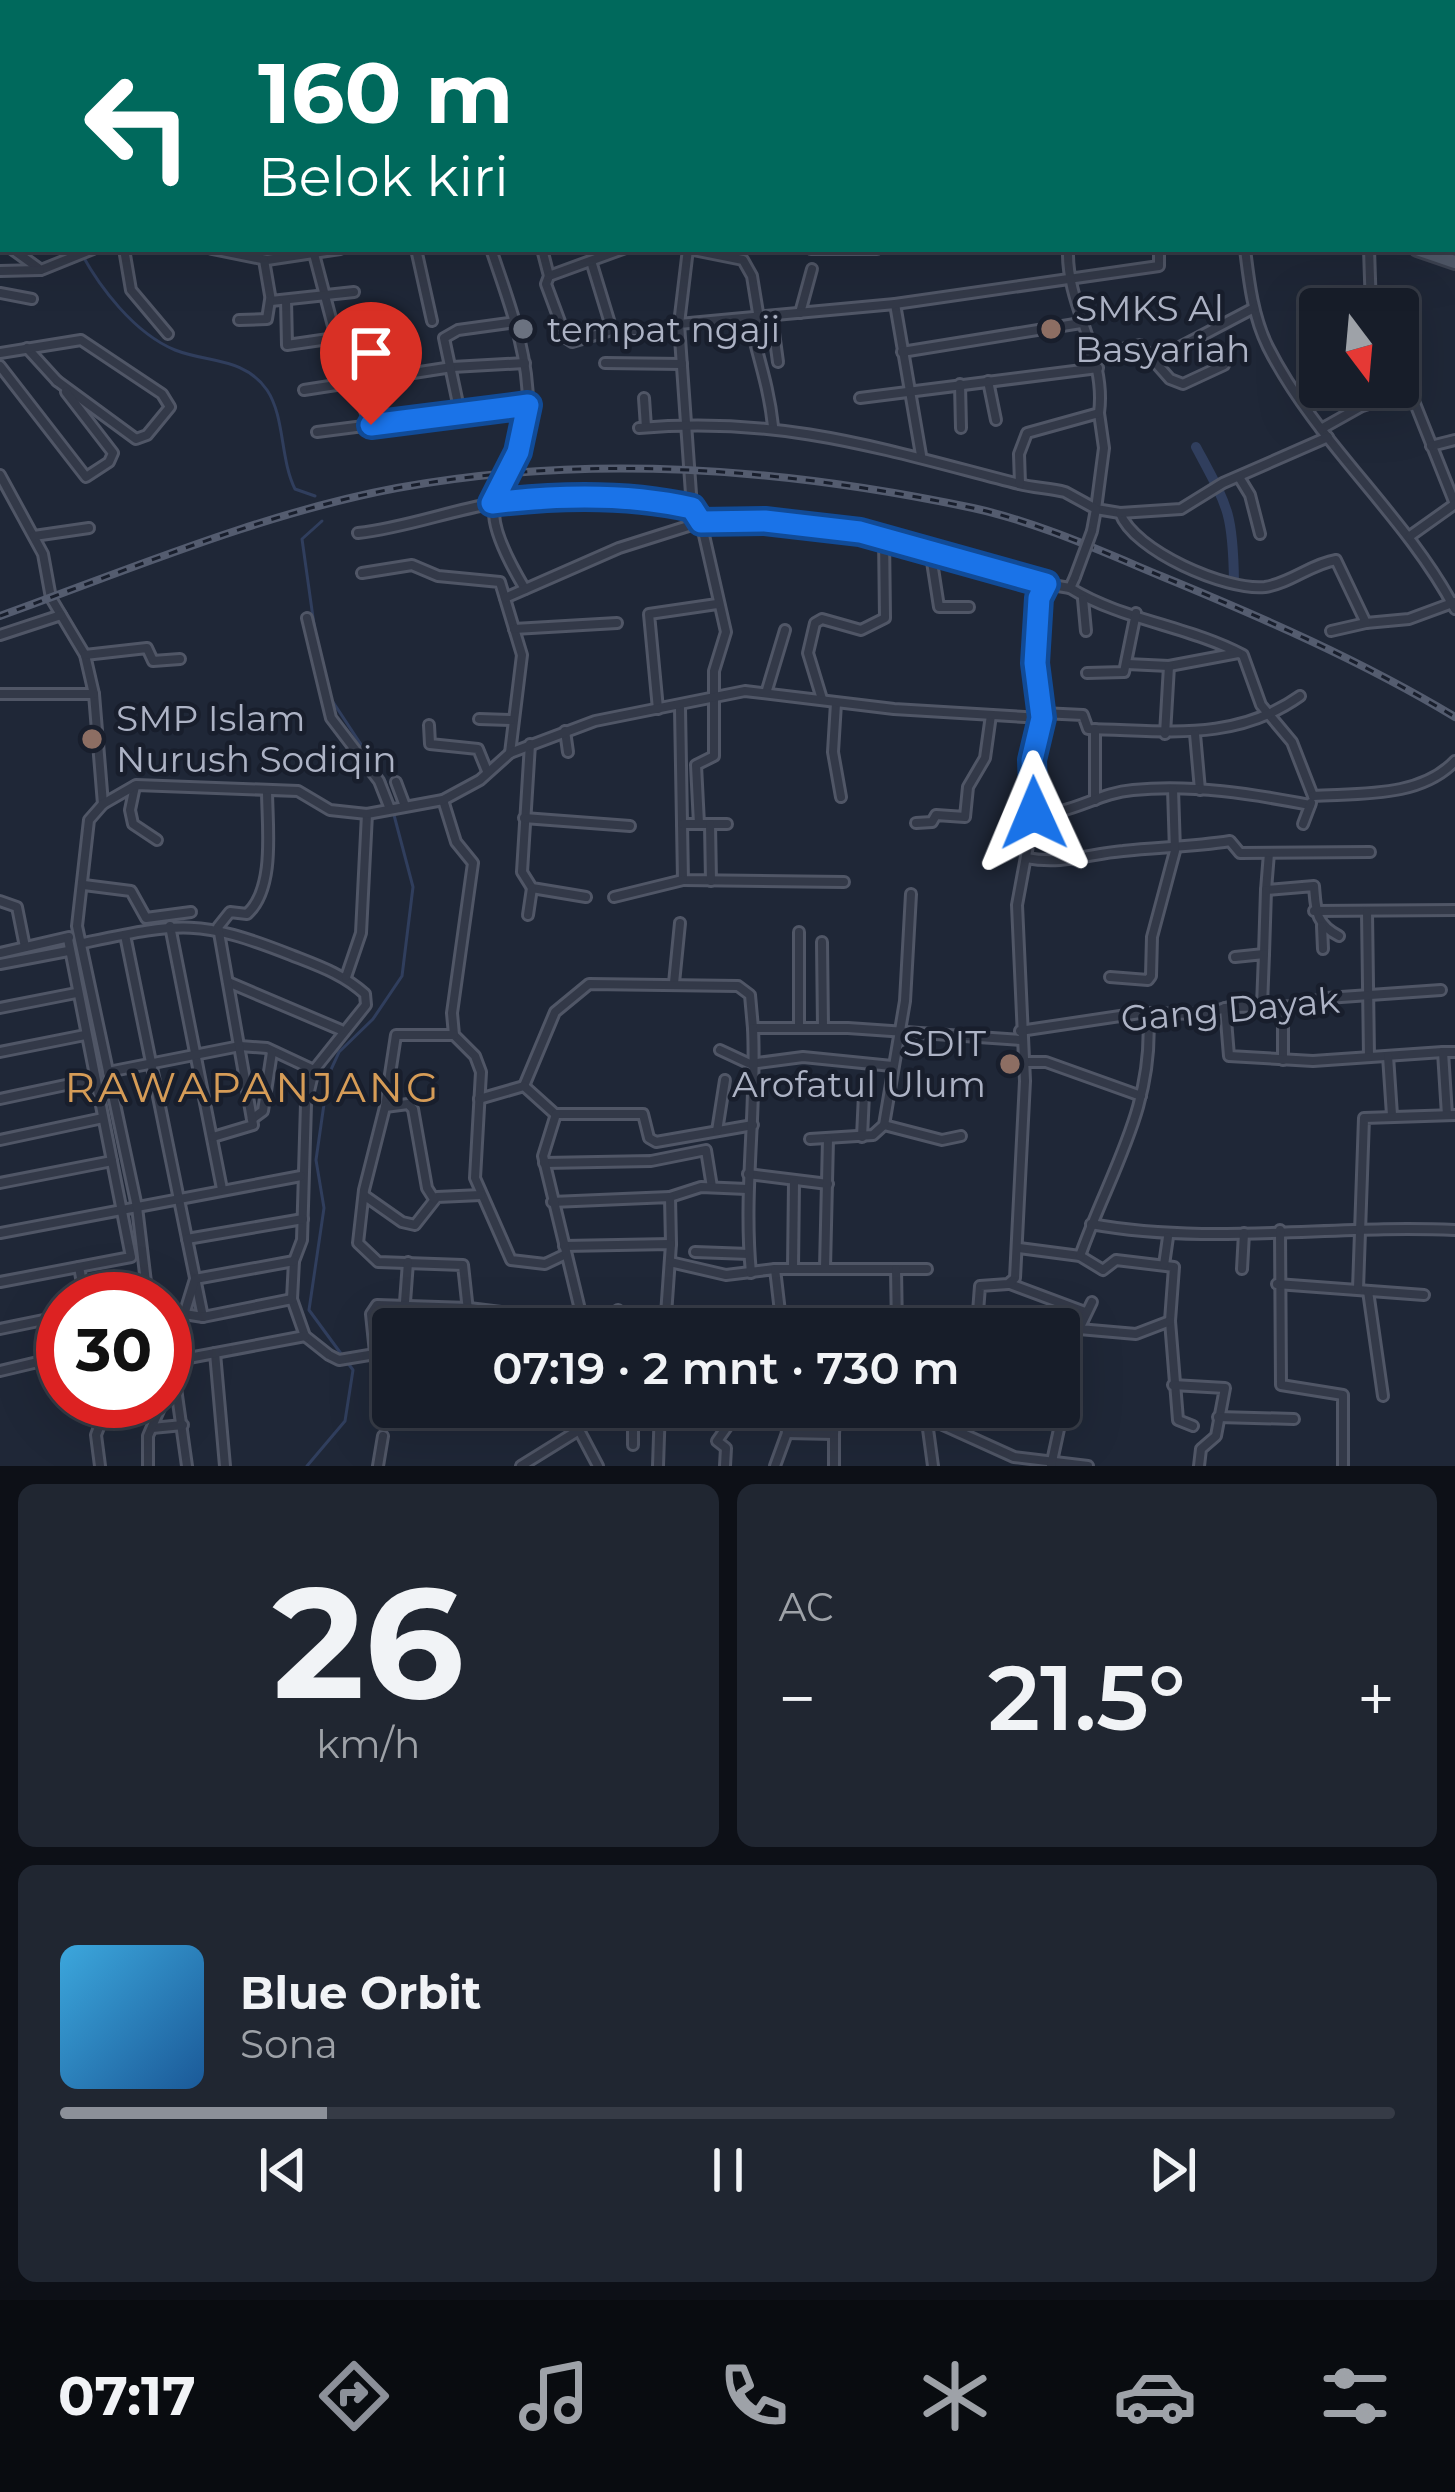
<!DOCTYPE html>
<html lang="id">
<head>
<meta charset="utf-8">
<style>
	:root { --surface:#171d29; --page:#202631; --text:#f1f3f6; --muted:#9ea2a8; --line:#363b46; --accent:#8c9099 }
	body { margin:0; font-family:Montserrat,sans-serif; background:var(--page); color:var(--text); height:100vh; display:flex; flex-direction:column; font-size:45px; white-space:nowrap }
	* { box-sizing:border-box; margin:0 }
	p { font-size:39px; color:var(--muted) }
	.icon { flex:none; width:66px; height:66px; fill:none; stroke:currentColor; stroke-width:2; stroke-linecap:round; stroke-linejoin:round }
	.map { position:relative; height:1466px; overflow:hidden }
	.details { display:flex; flex-direction:column; gap:18px; padding:18px; background:#0d1017; flex:1 }
	.details>* { flex:none }
	.top-card { position:absolute; left:0px; top:0px; width:1455px; height:252px; box-shadow:0 12px 48px #0002,0 0 0 3px var(--line); background:#00695c; color:#fff; overflow:hidden }
	.needle { width:78px; rotate:164deg }
	.fabs { position:absolute; left:1299px; top:288px; display:grid; gap:24px }
	.fabs a { display:grid; place-items:center; width:120px; height:120px; border-radius:12px; background:var(--surface); box-shadow:0 12px 48px #0002,0 0 0 3px var(--line); font-size:60px }
	.speed { position:absolute; left:36px; top:1272px; display:flex; gap:24px; font-size:60px; font-weight:700; text-align:center }
	.speed>* { display:grid; place-content:center; width:156px; height:156px; border-radius:50%; background:var(--surface); box-shadow:0 12px 48px #0002,0 0 0 3px var(--line); line-height:1 }
	.speed .limit { border:18px solid #d22; background:#fff; color:#111 }
	.pin { position:absolute; display:grid; place-items:center; width:102px; height:102px; color:#fff; margin:-123px -51px; border-radius:50% 50% 50% 0; rotate:-45deg; box-shadow:0 0 12px #0007 }
	.pin .icon { rotate:45deg }
	.me { position:absolute; width:132px; margin:-66px; rotate:359deg; stroke-linejoin:round; filter:drop-shadow(0 0 9px #0008) }
	.turn { display:flex; align-items:center; gap:42px; height:252px; padding:0 60px; font-size:54px }
	.turn .icon { width:156px; height:156px; stroke-width:2.5 }
	.turn b { display:block; font-size:84px; line-height:102px }
	.big { font-size:90px; font-weight:600; line-height:1.1 }
	.details .tile { flex:1; display:flex; flex-direction:column; justify-content:center; gap:18px; min-width:0; padding:0 42px; border-radius:18px; background:var(--page) }
	.details .dial { align-items:center; gap:0 }
	.dial b { font-size:156px; line-height:1 }
	.song { display:flex; align-items:center; gap:36px }
	.cover { width:144px; height:144px; border-radius:18px; background:linear-gradient(135deg,hsl(200 70% 55%),hsl(210 70% 35%)) }
	.played { height:12px; border-radius:6px; background:linear-gradient(90deg,var(--accent) 20%,var(--line) 20%) }
	.keys { display:flex; justify-content:space-around; direction:ltr }
	.heat { display:flex; justify-content:space-between; align-items:center; font-size:66px; direction:ltr }
	.details .tiles { flex:1; display:grid; gap:18px; grid-template-columns:1fr 1fr }
	.tile:last-child { grid-column:span 2 }
	.trip { position:absolute; left:372px; top:1308px; width:708px; height:120px; border-radius:12px; background:var(--surface); box-shadow:0 12px 48px #0002,0 0 0 3px var(--line); font-weight:600; line-height:120px; text-align:center }
	.tab-bar { display:flex; height:192px; justify-content:space-around; align-items:center; background:#090c10; color:var(--muted) }
	.tab-bar .icon { width:84px; height:84px }
	.tab-bar .active { color:var(--accent) }
	.tab-bar b { font-size:54px; color:var(--text) }
	.map>svg:first-child { display:block }
	.lines { fill:none; stroke-linecap:round; stroke-linejoin:round }
	.stream { stroke:#303e5d; stroke-width:3 }
	.canal { stroke:#303e5d; stroke-width:10 }
	.minor-casing { stroke:#505666; stroke-width:14 }
	.primary-casing { stroke:#3c4251; stroke-width:18 }
	.minor { stroke:#333948; stroke-width:8 }
	.primary { stroke:#505868; stroke-width:12 }
	.rail-casing { stroke:#545c6f; stroke-width:8 }
	.rail { stroke:#181e2c; stroke-width:3; stroke-dasharray:9; stroke-linecap:butt }
	.minor-bridge-casing { stroke:#505666; stroke-width:14; stroke-linecap:butt }
	.minor-bridge { stroke:#333948; stroke-width:8 }
	.route-casing { stroke:#114b97; stroke-width:30 }
	.route { stroke:#1a73e8; stroke-width:21 }
	.worship-dot { fill:#6b7280; stroke:#181e2c; stroke-width:4.5 }
	.education-dot { fill:#8d6e63; stroke:#181e2c; stroke-width:4.5 }
	.labels { text-anchor:middle; stroke-width:9; stroke-linejoin:round; paint-order:stroke }
	.poi-label { font-size:36px; fill:#adb3c5; stroke:#181e2c; text-anchor:start }
	.street-label { font-size:36px; fill:#adb3c5; stroke:#181e2c }
	.quarter-label { font-size:42px; letter-spacing:3px; fill:#d69c57; stroke:#181e2c }
</style>
</head>
<body>
<div class="map">
<svg width="1455" height="1466" viewBox="0 0 1455 1466">
	<rect width="100%" height="100%" fill="#1f2737"/>
	<g class="lines">
		<g class="stream">
			<path d="M79,249C99,287 134,333 175,350C208,363 244,357 267,390C285,417 280,459 295,489L315,496"/>
			<polyline points="317,646 302,539 322,521"/>
			<polyline points="307,1466 345,1421 353,1370 309,1310 324,1208 316,1160 328,1076 339,1052 373,1019 402,976 413,887 385,781 329,696"/>
		</g>
		<path class="canal" d="M1196,447C1228,507 1233,512 1234,582"/>
		<defs>
			<g id="minor">
				<polyline points="148,0 151,3"/>
				<polyline points="268,0 269,3"/>
				<polyline points="309,0 310,3"/>
				<polyline points="350,0 351,3"/>
				<polyline points="393,0 394,3"/>
				<polyline points="551,0 552,3"/>
				<polyline points="675,0 676,3"/>
				<polyline points="774,0 776,3"/>
				<polyline points="981,0 989,3"/>
				<polyline points="1188,0 1189,3"/>
				<polyline points="1391,0 1392,3"/>
				<polyline points="78,3 84,0"/>
				<polyline points="125,3 131,0"/>
				<polyline points="236,3 246,0"/>
				<polyline points="406,3 417,0"/>
				<polyline points="1452,59 1455,57"/>
				<polyline points="1452,99 1455,98"/>
				<polyline points="1452,128 1455,135"/>
				<polyline points="0,231 3,237"/>
				<polyline points="12,249 41,270 93,249"/>
				<polyline points="124,249 131,290 168,334"/>
				<polyline points="212,249 267,260 340,249"/>
				<polyline points="416,249 432,321"/>
				<path d="M491,249C509,303 529,352 528,410C525,504 455,472 525,589"/>
				<polyline points="542,249 549,276 546,284 566,338 572,342 612,330 679,330"/>
				<polyline points="688,249 679,324 692,508"/>
				<polyline points="688,249 743,260 752,276 759,319"/>
				<polyline points="811,249 877,249"/>
				<path d="M1245,249C1249,282 1253,317 1268,347C1317,444 1404,513 1455,609"/>
				<polyline points="1369,249 1371,309"/>
				<polyline points="314,254 348,383"/>
				<polyline points="264,260 271,301 354,292"/>
				<polyline points="591,261 612,330"/>
				<polyline points="0,271 40,270"/>
				<polyline points="549,276 623,249"/>
				<polyline points="0,293 32,299"/>
				<polyline points="286,300 287,345 363,334"/>
				<polyline points="895,304 921,455"/>
				<polyline points="800,313 812,269"/>
				<polyline points="772,318 778,362"/>
				<path d="M749,319C758,357 769,387 773,426"/>
				<polyline points="239,320 267,319 270,300"/>
				<polyline points="679,324 895,304 1159,266 1159,249"/>
				<polyline points="351,336 358,382"/>
				<polyline points="1398,342 1412,396 1455,504"/>
				<polyline points="27,348 57,381"/>
				<polyline points="1176,349 1254,308"/>
				<polyline points="902,352 1081,323"/>
				<polyline points="0,353 81,340 162,394 170,407 147,435 136,439 57,381"/>
				<polyline points="1094,355 1140,345 1170,379 1183,384 1224,365"/>
				<polyline points="605,363 682,364"/>
				<polyline points="0,366 86,477 109,462 113,453 66,392"/>
				<polyline points="988,381 996,420"/>
				<polyline points="353,382 371,425"/>
				<polyline points="960,384 961,428"/>
				<polyline points="304,390 452,367 525,363"/>
				<polyline points="644,398 646,427"/>
				<polyline points="860,398 1098,368"/>
				<polyline points="460,413 444,338 458,330 516,322"/>
				<path d="M1099,413L1104,448L1096,509L1120,513C1134,551 1226,591 1265,587C1291,583 1311,564 1336,560L1366,623L1409,619L1455,602"/>
				<path d="M639,428C784,416 882,449 1019,484C1034,488 1050,488 1065,492L1096,509L1092,531"/>
				<polyline points="1321,429 1362,406 1410,390"/>
				<polyline points="317,432 528,405"/>
				<polyline points="1431,446 1455,440"/>
				<polyline points="0,475 43,554 51,598 85,655 94,694 103,804"/>
				<polyline points="1239,477 1250,495 1260,534"/>
				<path d="M1020,484L1019,454L1027,433L1099,413C1107,355 1066,307 1068,249"/>
				<polyline points="1120,513 1181,509 1223,483 1328,437"/>
				<path d="M358,533C405,528 448,511 495,503C559,493 629,494 692,508L701,522L835,527L1004,568L1046,584"/>
				<polyline points="34,536 89,528"/>
				<polyline points="1410,536 1455,504"/>
				<polyline points="930,549 939,607 969,607"/>
				<polyline points="362,573 412,565 438,576 500,582 522,655 510,753"/>
				<path d="M1070,588C1121,620 1189,626 1243,655L1261,705L1292,742L1313,796"/>
				<polyline points="505,598 619,548 701,522 726,632 714,671 714,756 696,765 699,824"/>
				<polyline points="1083,599 1086,631"/>
				<polyline points="307,618 331,718 379,781 390,809"/>
				<polyline points="514,629 617,623"/>
				<polyline points="1331,631 1366,623"/>
				<polyline points="0,635 61,615"/>
				<polyline points="85,655 147,648 153,661 180,659"/>
				<polyline points="1127,664 1169,666 1238,653"/>
				<polyline points="1087,673 1124,672 1136,613"/>
				<polyline points="767,690 785,630"/>
				<polyline points="0,694 94,694"/>
				<polyline points="822,699 808,653 815,623 822,619 861,630 885,618 884,536"/>
				<polyline points="836,703 833,752 841,797"/>
				<polyline points="680,708 683,880 844,882"/>
				<polyline points="658,709 649,614 717,604"/>
				<path d="M1042,713L1083,715L1088,729C1164,730 1234,743 1300,696"/>
				<polyline points="479,719 511,720"/>
				<polyline points="429,725 430,744 478,749 487,771"/>
				<polyline points="1095,729 1095,800"/>
				<polyline points="565,731 568,752"/>
				<polyline points="1165,734 1169,666"/>
				<polyline points="1195,734 1200,790"/>
				<polyline points="530,744 522,872 532,888 586,897"/>
				<polyline points="396,782 405,806"/>
				<polyline points="135,786 130,810 133,824 157,840"/>
				<path d="M1313,796C1360,793 1420,798 1455,761"/>
				<polyline points="443,800 456,842 473,863 452,1013 454,1035 475,1056 481,1072 475,1178 511,1260 545,1264 566,1254"/>
				<path d="M1034,813C1072,816 1096,793 1133,790C1192,784 1253,794 1310,805"/>
				<polyline points="524,818 630,826"/>
				<polyline points="916,823 932,822 936,815 965,817 968,787 985,758 991,715"/>
				<polyline points="682,824 727,824"/>
				<polyline points="710,824 711,881"/>
				<polyline points="1303,824 1311,803"/>
				<path d="M1269,853L1266,890L1314,886C1316,910 1315,924 1339,936"/>
				<path d="M1026,858C1063,865 1088,854 1123,851C1160,847 1192,847 1230,841L1240,853L1370,852"/>
				<polyline points="84,885 131,891 146,918 191,912"/>
				<polyline points="614,897 683,880"/>
				<polyline points="0,901 17,907 25,947"/>
				<polyline points="1314,911 1455,910"/>
				<polyline points="1367,912 1369,1057"/>
				<polyline points="528,915 532,888"/>
				<polyline points="170,926 222,1189"/>
				<polyline points="1322,926 1323,949"/>
				<polyline points="799,932 799,1027"/>
				<polyline points="125,935 203,1317"/>
				<polyline points="822,942 823,1027"/>
				<path d="M83,943C180,923 197,918 291,955C319,966 343,974 365,994L366,1005L314,1070L306,1104L302,1240L294,1261L292,1299L305,1336L329,1355L339,1360L393,1351"/>
				<polyline points="0,953 69,937"/>
				<polyline points="1264,954 1266,890"/>
				<polyline points="1235,957 1264,954 1262,1006"/>
				<polyline points="0,964 68,951"/>
				<polyline points="346,977 361,933 367,814 443,800 480,780 510,753 595,721 745,691 894,709 1042,718"/>
				<polyline points="1110,977 1148,980 1151,976 1152,937 1175,851 1173,789"/>
				<polyline points="228,982 341,1030"/>
				<polyline points="674,983 680,923"/>
				<polyline points="1283,1006 1283,1060"/>
				<polyline points="0,1008 76,993"/>
				<polyline points="1225,1008 1229,1056 1313,1061 1443,1052"/>
				<polyline points="1020,1031 1140,1013 1205,1014 1229,1007 1291,1006 1327,998 1441,990"/>
				<polyline points="720,1050 750,1064 803,1057 892,1066"/>
				<polyline points="0,1052 85,1035"/>
				<polyline points="1388,1056 1392,1115"/>
				<polyline points="1023,1062 1046,1062 1141,1096"/>
				<polyline points="108,1072 240,1046 267,1048 314,1070"/>
				<polyline points="524,1086 555,1012 589,984 738,986 750,995 753,1028 848,1028 1021,1040"/>
				<polyline points="0,1099 94,1079"/>
				<polyline points="479,1099 524,1086 555,1114"/>
				<polyline points="385,1107 396,1035 454,1035"/>
				<polyline points="556,1114 643,1114 649,1138 656,1142 753,1125"/>
				<polyline points="1447,1115 1443,1052 1455,1052"/>
				<polyline points="252,1119 263,1111 272,1052"/>
				<polyline points="884,1125 942,1140 961,1136"/>
				<polyline points="717,1131 725,1080"/>
				<path d="M213,1137L253,1125L218,927L230,912L247,914C276,888 267,825 267,790"/>
				<polyline points="862,1137 864,1094"/>
				<polyline points="810,1139 873,1135 884,1125 905,1001 911,894"/>
				<polyline points="0,1140 103,1118"/>
				<polyline points="544,1163 651,1161 706,1150 712,1187"/>
				<polyline points="748,1174 828,1184"/>
				<polyline points="0,1183 112,1161"/>
				<polyline points="365,1196 402,1222 415,1225 437,1197 481,1195"/>
				<polyline points="670,1197 701,1187 747,1189"/>
				<polyline points="434,1199 427,1188 413,1109 408,1104 385,1107 364,1190 358,1243 378,1262 463,1265 470,1329"/>
				<polyline points="552,1202 670,1197 671,1244"/>
				<path d="M1091,1224C1212,1246 1333,1224 1455,1230"/>
				<polyline points="1280,1230 1281,1385 1343,1395 1343,1466"/>
				<polyline points="0,1233 301,1176"/>
				<polyline points="187,1239 303,1219"/>
				<polyline points="564,1246 671,1244 665,1329"/>
				<polyline points="1019,1248 1080,1256 1103,1270 1116,1260 1174,1267 1170,1321 1178,1420 1193,1426"/>
				<polyline points="695,1252 749,1254"/>
				<path d="M1080,1256C1110,1171 1155,1107 1148,1013"/>
				<polyline points="670,1262 726,1275 775,1269 782,1329"/>
				<polyline points="1164,1265 1168,1237"/>
				<polyline points="79,1267 85,1299"/>
				<polyline points="793,1268 794,1182"/>
				<polyline points="825,1268 828,1139"/>
				<polyline points="775,1269 927,1269"/>
				<polyline points="896,1269 897,1329"/>
				<polyline points="1242,1269 1244,1233"/>
				<path d="M751,1273C743,1191 757,1110 753,1028"/>
				<polyline points="0,1282 131,1257 68,939"/>
				<polyline points="1010,1284 1085,1312"/>
				<polyline points="1277,1284 1424,1295"/>
				<polyline points="1358,1289 1364,1118 1455,1115"/>
				<polyline points="1368,1291 1383,1396"/>
				<polyline points="148,1299 137,1207 77,926 89,820 103,804 136,785 298,791 330,810 367,814"/>
				<polyline points="1092,1302 1079,1329 1136,1334 1170,1321"/>
				<polyline points="165,1311 203,1317 292,1299"/>
				<polyline points="183,1318 195,1279 294,1261"/>
				<polyline points="977,1326 1033,1329"/>
				<polyline points="0,1329 63,1316"/>
				<polyline points="403,1329 408,1262"/>
				<polyline points="617,1329 618,1310"/>
				<polyline points="967,1329 977,1325 980,1286 1008,1284 1015,1278 1025,1081 1017,905 1034,813 1032,760 1042,718 1037,634 1039,598 1046,584 1070,588 1075,577"/>
				<polyline points="215,1353 225,1466"/>
				<polyline points="375,1353 371,1314 377,1305 469,1308 583,1322 543,1156 556,1114"/>
				<polyline points="0,1371 63,1356"/>
				<polyline points="174,1374 187,1466"/>
				<polyline points="1173,1385 1225,1388 1216,1436 1201,1449 1199,1466"/>
				<polyline points="165,1395 178,1360 305,1336"/>
				<polyline points="460,1407 509,1418 537,1407"/>
				<polyline points="633,1407 633,1445"/>
				<polyline points="784,1407 787,1433 834,1434 836,1407"/>
				<polyline points="925,1407 933,1466"/>
				<polyline points="977,1412 977,1407"/>
				<polyline points="1218,1417 1294,1419"/>
				<polyline points="930,1419 1014,1457 1088,1466"/>
				<polyline points="152,1428 183,1425"/>
				<polyline points="579,1430 598,1466"/>
				<polyline points="100,1466 96,1435 109,1401"/>
				<polyline points="148,1466 148,1436 163,1401"/>
				<polyline points="378,1466 383,1436"/>
				<polyline points="521,1466 579,1430 581,1407"/>
				<polyline points="658,1466 660,1407"/>
				<polyline points="725,1466 726,1448 717,1441 741,1407"/>
				<polyline points="775,1466 787,1433"/>
				<polyline points="834,1466 834,1434"/>
				<polyline points="1051,1466 1076,1351"/>
			</g>
			<g id="primary">
				<polyline points="1137,0 1138,3"/>
				<polyline points="1417,249 1455,262"/>
			</g>
		</defs>
		<use href="#minor" class="minor-casing"/>
		<use href="#primary" class="primary-casing"/>
		<use href="#minor" class="minor"/>
		<use href="#primary" class="primary"/>
		<defs>
			<g id="rail">
				<polyline points="1376,0 1377,3"/>
				<polyline points="1452,153 1455,159"/>
				<path d="M0,616C128,570 263,513 397,488C589,453 783,468 973,508C1037,522 1101,551 1161,576C1261,617 1362,661 1455,717"/>
			</g>
		</defs>
		<use href="#rail" class="rail-casing"/>
		<use href="#rail" class="rail"/>
		<defs>
			<polyline id="minor-bridge" points="1075,577 1092,531"/>
		</defs>
		<use href="#minor-bridge" class="minor-bridge-casing"/>
		<use href="#minor-bridge" class="minor-bridge"/>
	</g>
	<g class="lines">
		<defs>
			<path id="route" d="M371,425L528,405L518,452L492,503C558,495 626,493 692,508L701,522L765,521L860,532L1046,584L1039,598L1035,663L1042,718L1032,760L1034,813"/>
		</defs>
		<use href="#route" class="route-casing"/>
		<use href="#route" class="route"/>
	</g>
	<circle class="worship-dot" cx="523" cy="329" r="12"/>
	<g class="education-dot">
		<circle cx="1051" cy="329" r="12"/>
		<circle cx="92" cy="739" r="12"/>
		<circle cx="1010" cy="1064" r="12"/>
	</g>
	<g class="labels">
		<g class="poi-label">
			<text x="1075" y="321">SMKS Al<tspan x="1075" dy="41">Basyariah</tspan></text>
			<text x="547" y="342">tempat ngaji</text>
			<text x="116" y="731">SMP Islam<tspan x="116" dy="41">Nurush Sodiqin</tspan></text>
			<text x="986" y="1056" text-anchor="end">SDIT<tspan x="986" dy="41">Arofatul Ulum</tspan></text>
		</g>
		<g class="street-label">
			<text transform="translate(1230 1009) rotate(-5)" y="13">Gang Dayak</text>
		</g>
		<g class="quarter-label">
			<text x="253" y="1102">RAWAPANJANG</text>
		</g>
	</g>
</svg>
<div class="fabs">
<a><svg class="needle" viewBox="-14 -14 28 28"><path d="M0-13l5 13h-10z" fill="#e53935"/><path d="M0 13l5-13h-10z" fill="#9ea2a8"/></svg></a>
</div>
<div class="speed"><div class="limit">30</div></div>
<div class="pin" style="left:371px;top:425px;background:#d93025"><svg class="icon" aria-label="arrive" viewBox="0 0 24 24"><path d="M6 21V4h12l-3 4 3 4H6"/></svg></div>
<svg class="me" style="left:1034px;top:813px" viewBox="-20 -20 40 40"><path d="M0-17L14 15 0 8-14 15z" fill="#1a73e8" stroke="#fff" stroke-width="4"/></svg>
<div class="trip">07:19 · 2 mnt · 730 m</div>
<div class="top-card">
<div class="turn"><svg class="icon" aria-label="left" viewBox="0 0 24 24"><path d="M17 20v-9H6M10 6l-5 5 5 5"/></svg><div><b>160 m</b>Belok kiri</div></div>
</div>
</div>
<section class="details">
<div class="tiles">
<div class="tile dial"><b>26</b><p>km/h</p></div>
<div class="tile"><p>AC</p>
<div class="heat"><a>−</a><b class="big">21.5°</b><a>+</a></div>
</div>
<div class="tile">
<div class="song"><i class="cover"></i><div><b>Blue Orbit</b><p>Sona</p></div></div>
<div class="played"></div>
<div class="keys"><svg class="icon" aria-label="previous" viewBox="0 0 24 24"><path d="M18 5L8 12l10 7zM5 5v14"/></svg><svg class="icon" aria-label="pause" viewBox="0 0 24 24"><path d="M8 5v14M16 5v14"/></svg><svg class="icon" aria-label="next" viewBox="0 0 24 24"><path d="M6 5l10 7-10 7zM19 5v14"/></svg></div>
</div>
</div>
</section>
<nav class="tab-bar">
<b>07:17</b>
<svg class="icon active" aria-label="directions" viewBox="0 0 24 24"><path d="M12 3l9 9-9 9-9-9zM9 14v-3h6M13 9l2 2-2 2"/></svg>
<svg class="icon" aria-label="music" viewBox="0 0 24 24"><path d="M9 18V5l10-2v13"/><circle cx="6" cy="18" r="3"/><circle cx="16" cy="16" r="3"/></svg>
<svg class="icon" aria-label="phone" viewBox="0 0 24 24"><path d="M5 4h4l2 5-3 2q2 4 5 5l2-3 5 2v4C11 20 4 13 5 4z"/></svg>
<svg class="icon" aria-label="climate" viewBox="0 0 24 24"><path d="M12 3v18M4 7l16 10M4 17L20 7"/></svg>
<svg class="icon" aria-label="car" viewBox="0 0 24 24"><path d="M5 17H2v-5l4-1 3-4h7l3 4 3 1v5h-3M9 17h6M6 11h13"/><circle cx="7" cy="17" r="2"/><circle cx="17" cy="17" r="2"/></svg>
<svg class="icon" aria-label="filters" viewBox="0 0 24 24"><path d="M4 7h16M4 17h16"/><circle cx="9" cy="7" r="2"/><circle cx="15" cy="17" r="2"/></svg>
</nav>
</body>
</html>
